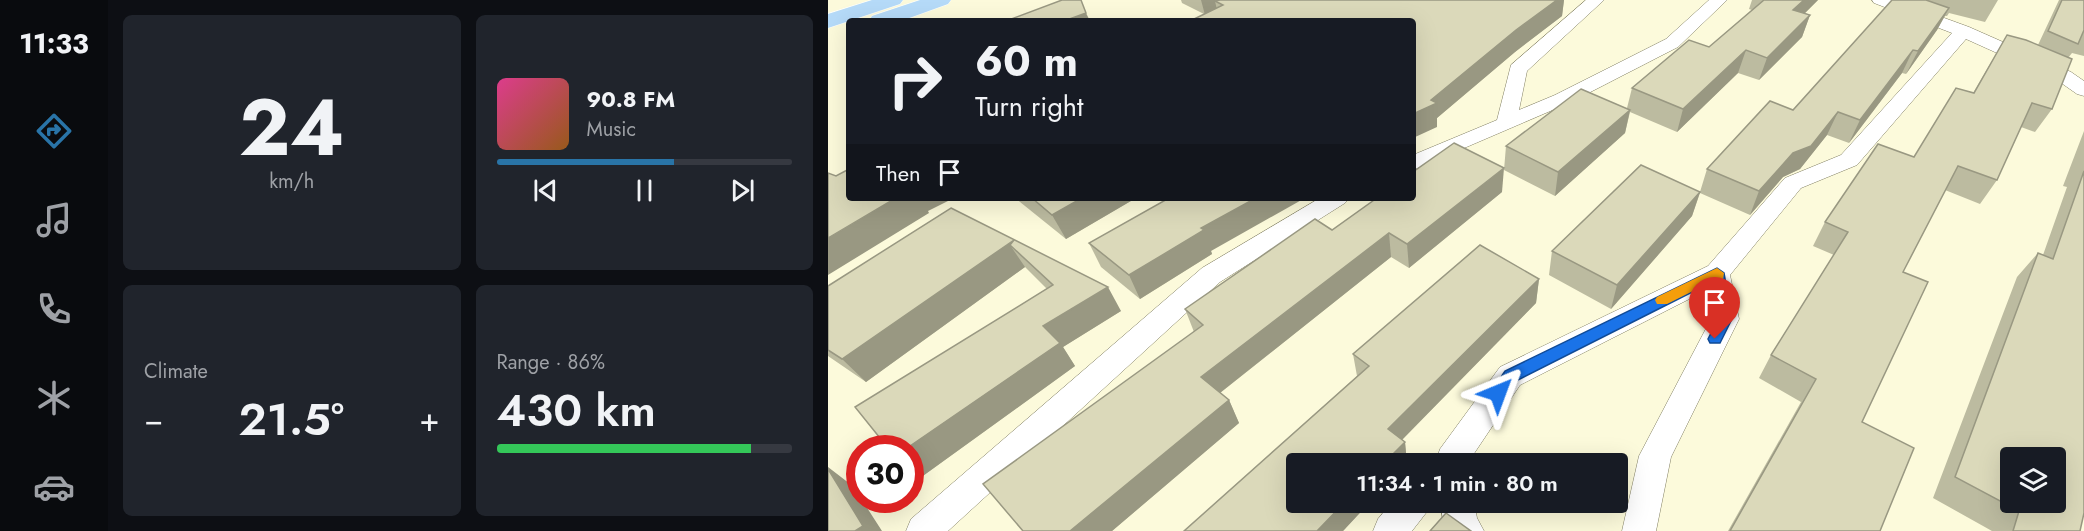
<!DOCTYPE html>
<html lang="en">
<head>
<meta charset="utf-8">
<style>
	:root { --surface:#171b24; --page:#20242c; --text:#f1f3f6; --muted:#9ea1a6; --line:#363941; --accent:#2974a7 }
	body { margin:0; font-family:Jost,sans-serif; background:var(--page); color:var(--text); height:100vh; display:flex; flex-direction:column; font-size:22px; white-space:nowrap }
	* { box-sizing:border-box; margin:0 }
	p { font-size:20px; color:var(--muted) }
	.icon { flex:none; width:33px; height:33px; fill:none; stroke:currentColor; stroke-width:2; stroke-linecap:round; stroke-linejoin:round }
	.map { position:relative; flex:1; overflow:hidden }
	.drawer { display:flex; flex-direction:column; gap:15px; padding:15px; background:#0d0f14; width:720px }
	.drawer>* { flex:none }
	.banner { position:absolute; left:18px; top:18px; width:570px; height:183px; border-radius:6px; box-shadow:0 6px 24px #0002; background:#171b24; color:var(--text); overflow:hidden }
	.controls { position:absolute; left:1172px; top:447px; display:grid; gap:12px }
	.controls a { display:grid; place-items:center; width:66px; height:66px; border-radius:6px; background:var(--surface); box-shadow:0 6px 24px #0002; font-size:30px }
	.speed { position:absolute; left:18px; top:435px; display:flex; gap:12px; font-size:30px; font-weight:700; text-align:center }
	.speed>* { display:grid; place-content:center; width:78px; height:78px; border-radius:50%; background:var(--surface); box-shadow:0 6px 24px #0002; line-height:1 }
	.speed .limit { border:9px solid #d22; background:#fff; color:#111 }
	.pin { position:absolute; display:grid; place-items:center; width:51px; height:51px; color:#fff; margin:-62px -26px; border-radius:50% 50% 50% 0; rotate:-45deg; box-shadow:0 0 6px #0007 }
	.pin .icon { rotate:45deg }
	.me { position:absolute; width:66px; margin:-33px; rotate:44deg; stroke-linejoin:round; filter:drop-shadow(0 0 4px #0008) }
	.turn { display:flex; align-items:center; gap:21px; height:126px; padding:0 30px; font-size:27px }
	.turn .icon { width:78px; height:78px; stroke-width:2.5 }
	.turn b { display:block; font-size:42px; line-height:51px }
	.then { display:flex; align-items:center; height:57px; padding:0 30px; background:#0003; gap:12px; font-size:22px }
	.big { font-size:45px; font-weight:600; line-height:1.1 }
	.drawer .card { flex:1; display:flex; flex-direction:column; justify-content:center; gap:9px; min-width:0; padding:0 21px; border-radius:9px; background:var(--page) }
	.drawer .dial { align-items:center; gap:0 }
	.dial b { font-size:78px; line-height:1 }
	.song { display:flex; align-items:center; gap:18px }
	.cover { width:72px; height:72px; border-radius:9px; background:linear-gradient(135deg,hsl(330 70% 55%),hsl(30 70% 35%)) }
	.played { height:6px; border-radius:3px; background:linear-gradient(90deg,var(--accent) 60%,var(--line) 60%) }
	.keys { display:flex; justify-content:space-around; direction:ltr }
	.heat { display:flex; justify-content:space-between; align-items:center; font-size:33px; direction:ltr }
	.charge { height:9px; border-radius:4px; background:linear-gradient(90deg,#34c759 86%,var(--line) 0) }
	.drawer .tiles { flex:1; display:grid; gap:15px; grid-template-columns:repeat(2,1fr) }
	.trip { position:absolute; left:458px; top:453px; width:342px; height:60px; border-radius:6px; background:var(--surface); box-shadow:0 6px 24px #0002; font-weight:600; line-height:60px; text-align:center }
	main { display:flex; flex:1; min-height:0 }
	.tab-bar { display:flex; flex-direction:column; width:108px; justify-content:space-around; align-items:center; background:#090b0e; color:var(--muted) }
	.tab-bar .icon { width:42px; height:42px }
	.tab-bar .on { color:var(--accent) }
	.tab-bar b { font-size:27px; color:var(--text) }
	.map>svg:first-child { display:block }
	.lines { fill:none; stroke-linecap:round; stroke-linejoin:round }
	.minor-casing { stroke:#807e62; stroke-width:1 }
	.primary-casing { stroke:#fff; stroke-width:1 }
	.minor { fill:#fff; fill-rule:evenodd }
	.primary { fill:#b5daf8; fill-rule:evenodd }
	.wall { fill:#bcbba0 }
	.shaded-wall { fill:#999882 }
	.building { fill:#dbd9ba; stroke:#999882; stroke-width:1.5; fill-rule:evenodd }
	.route { fill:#1a73e8; stroke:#114b97; stroke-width:1.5 }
	.slow { fill:#f59e0b }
</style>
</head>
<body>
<main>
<nav class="tab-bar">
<b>11:33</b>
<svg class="icon on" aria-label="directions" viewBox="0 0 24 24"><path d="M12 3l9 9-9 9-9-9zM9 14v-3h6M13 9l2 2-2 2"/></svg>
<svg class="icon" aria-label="music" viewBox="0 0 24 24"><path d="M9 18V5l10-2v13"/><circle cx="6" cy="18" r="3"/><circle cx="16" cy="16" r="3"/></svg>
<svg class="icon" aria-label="phone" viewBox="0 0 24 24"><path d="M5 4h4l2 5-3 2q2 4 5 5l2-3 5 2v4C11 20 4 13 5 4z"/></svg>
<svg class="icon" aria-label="climate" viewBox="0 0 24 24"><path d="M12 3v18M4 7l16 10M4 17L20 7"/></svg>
<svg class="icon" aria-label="car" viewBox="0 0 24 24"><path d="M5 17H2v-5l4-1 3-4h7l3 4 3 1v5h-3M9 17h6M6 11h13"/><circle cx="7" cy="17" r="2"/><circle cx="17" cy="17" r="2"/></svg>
</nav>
<section class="drawer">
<div class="tiles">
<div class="card dial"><b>24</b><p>km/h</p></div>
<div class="card">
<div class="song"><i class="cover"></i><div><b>90.8 FM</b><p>Music</p></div></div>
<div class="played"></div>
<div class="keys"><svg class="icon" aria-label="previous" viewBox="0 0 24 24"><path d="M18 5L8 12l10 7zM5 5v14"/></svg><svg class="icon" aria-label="pause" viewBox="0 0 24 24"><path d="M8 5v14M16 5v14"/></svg><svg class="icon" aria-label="next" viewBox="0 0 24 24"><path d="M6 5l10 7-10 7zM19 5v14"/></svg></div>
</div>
<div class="card"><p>Climate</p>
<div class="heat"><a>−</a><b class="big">21.5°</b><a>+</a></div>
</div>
<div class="card"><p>Range · 86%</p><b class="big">430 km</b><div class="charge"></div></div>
</div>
</section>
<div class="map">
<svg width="1256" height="531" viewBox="0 0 1256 531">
	<rect width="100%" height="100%" fill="#fcfadb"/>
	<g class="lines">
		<defs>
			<g id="minor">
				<polygon points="758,0 776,0 699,71 691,110 727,95 838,39 881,0 899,0 850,47 741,103 585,170 585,155 669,120 683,65"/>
				<polygon points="1044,0 1067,0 1141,27 1243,72 1256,81 1256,96 1249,94 1229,80 1138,39 1029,165 973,188 902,275 911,319 843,457 828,531 794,531 811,456 883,319 879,290 692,385 639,464 607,464 612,449 672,367 880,266 957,178 1013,155 1124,33 1046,3"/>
				<polygon points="492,198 521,198 517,203 392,282 120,531 78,531 83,519 374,268"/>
				<polygon points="564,502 603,502 598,513 584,531 545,531 550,519"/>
				<polygon points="612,502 646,502 649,518 656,531 617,531"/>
			</g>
			<g id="primary">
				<polygon points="44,0 75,0 72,4 0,28 0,14"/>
				<polygon points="92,0 123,0 120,4 73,21 41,21 44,16"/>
			</g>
		</defs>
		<use href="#minor" class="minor-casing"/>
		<use href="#primary" class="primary-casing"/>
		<use href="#minor" class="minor"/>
		<use href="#primary" class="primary"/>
	</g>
	<g class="wall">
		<polygon points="353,0 736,0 734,16 687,52 609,118 609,127 376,14 354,3"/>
		<polygon points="924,0 990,0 977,13 982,15 974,37 931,80 910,73 849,132 802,112 797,133 727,196 676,170 678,146 799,108 804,88 881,47 924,10 921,9"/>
		<polygon points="1064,0 1170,0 1157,22 1121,13 1119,16 1117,16 1109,30 1078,74 1074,73 1021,143 999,135 972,169 955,177 922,215 872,193 864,216 783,309 721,275 724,251 872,192 879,169 965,110"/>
		<polygon points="1231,0 1256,0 1256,56 1244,53 1240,58 1224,109 1207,132 1193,127 1169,180 1152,204 1117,190 1075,272 1034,422 1052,531 900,531 973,402 931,378 943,355 1006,255 985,246 997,222 1086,157 1145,93 1179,35 1210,45"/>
		<polygon points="1256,131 1256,513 1252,531 1164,531 1105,498 1189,277 1210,253 1215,255 1239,187 1235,186"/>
		<polygon points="674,192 581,268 563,257 392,393 401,400 411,423 284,531 195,531 366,332 357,309 504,230"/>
		<polygon points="187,198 308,198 238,239"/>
		<polygon points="123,208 293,311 235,347 247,366 92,478 82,470 82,448 219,289 197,267 38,382 0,356 0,286"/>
		<polygon points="261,243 383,251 384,254 312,299 273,267"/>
		<polygon points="652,245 711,279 708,303 574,440 577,442 579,464 468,464 468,502 542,502 515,531 356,531 529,376 525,354"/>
	</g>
	<g class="shaded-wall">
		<polygon points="373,0 411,0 395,5 387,1 389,10 377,15"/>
		<polygon points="717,0 736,0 734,16 687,52 609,118 609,127 585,138 585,114 603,100"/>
		<polygon points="976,0 990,0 958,32 965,10"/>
		<polygon points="1121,8 1109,30 1078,74 1090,51"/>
		<polygon points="258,13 262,21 236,21"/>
		<polygon points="982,15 974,37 931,80 939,58"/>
		<polygon points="918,50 910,73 849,132 855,109"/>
		<polygon points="1085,50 1074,73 1021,143 1032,120"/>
		<polygon points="802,110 797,133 727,196 730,172"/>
		<polygon points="1010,112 999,135 972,169 955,177 922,215 931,191 965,153"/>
		<polygon points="676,168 674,192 581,268 579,244"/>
		<polygon points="872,192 864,216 783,309 789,285"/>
		<polygon points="68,198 126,198 100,211 101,213 0,275 0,238"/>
		<polygon points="254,198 308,198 238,239 224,215"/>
		<polygon points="428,198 477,198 383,251 384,254 312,299 301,275 373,228"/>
		<polygon points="561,233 563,257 383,400 373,377"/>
		<polygon points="186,240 182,245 197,267 38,382 14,359"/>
		<polygon points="711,279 708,303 563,451 560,429"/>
		<polygon points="280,287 293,311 235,347 247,366 92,478 82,470 82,448 79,448 215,326"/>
		<polygon points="401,400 411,423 284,531 242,531"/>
		<polygon points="577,442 579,464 555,464"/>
		<polygon points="0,467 26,487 32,496 32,500 34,500 54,531 27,531 0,469"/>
		<polygon points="517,502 542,502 515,531 489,531"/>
	</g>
	<g class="building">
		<polygon points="234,0 253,0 258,13 236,21 178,21"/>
		<polygon points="392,0 729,0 688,30 603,100 609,103 585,114 585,21 362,21 395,5 387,1"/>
		<polygon points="936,0 976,0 965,10 982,15 939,58 918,50 855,109 804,88 861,40 881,47"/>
		<polygon points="1064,0 1098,0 1121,8 1090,51 1085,50 1032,120 1010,112 983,146 965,153 931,191 879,169 942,101 965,110"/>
		<polygon points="1234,0 1256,0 1256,30 1250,44 1220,31"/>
		<polygon points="1179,35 1198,40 1244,59 1224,109 1204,103 1169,180 1130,166 1075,272 1100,282 1034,422 1086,448 1052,531 902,531 988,379 943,355 1020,232 997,222 1050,144 1086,157 1128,88 1146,93"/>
		<polygon points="753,89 802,110 730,172 678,146"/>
		<polygon points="626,143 676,168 579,244 561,233 373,377 401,400 242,531 195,531 155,484 375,325 357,309 487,219 504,230 549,198 585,198 585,172"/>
		<polygon points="813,165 872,192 789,285 724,251"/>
		<polygon points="21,169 21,198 68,198 0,238 0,173 8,176"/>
		<path d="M1256,171V513L1252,531H1185L1191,511L1127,477L1210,253L1225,259ZM1182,458H1227V502H1182Z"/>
		<polygon points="204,198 254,198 224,215"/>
		<polygon points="341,198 428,198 373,228 376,230 301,275 261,243"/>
		<polygon points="123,208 280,287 215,326 232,343 79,448 60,448 27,407 225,285 182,245 186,240 14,359 0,350 0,286"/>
		<polygon points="652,245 711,279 560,429 577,442 555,464 468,464 468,502 517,502 489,531 356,531 541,366 525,354"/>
		<polygon points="0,469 35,526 27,531 0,531"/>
		<polygon points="618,513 643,531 602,531"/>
	</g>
	<path class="route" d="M889,268L896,273L904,319L892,343H882L880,339L890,319L884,282L688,381C681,390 677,402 665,397L662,393L677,371Z"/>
	<polygon class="slow" points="889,268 896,273 895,279 887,280 839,304 829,304 827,300 829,297"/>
</svg>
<div class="controls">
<a><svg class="icon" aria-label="layers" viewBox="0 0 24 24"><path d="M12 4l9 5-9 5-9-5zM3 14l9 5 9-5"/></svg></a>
</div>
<div class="speed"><div class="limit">30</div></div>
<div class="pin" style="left:887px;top:339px;background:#d93025"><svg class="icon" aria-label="arrive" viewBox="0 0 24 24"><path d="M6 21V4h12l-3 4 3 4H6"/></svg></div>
<svg class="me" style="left:670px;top:393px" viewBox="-20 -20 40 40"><path d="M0-17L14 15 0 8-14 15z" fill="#1a73e8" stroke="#fff" stroke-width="4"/></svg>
<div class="trip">11:34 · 1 min · 80 m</div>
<div class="banner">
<div class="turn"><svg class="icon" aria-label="right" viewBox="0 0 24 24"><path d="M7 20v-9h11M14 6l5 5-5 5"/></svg><div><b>60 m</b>Turn right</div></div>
<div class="then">Then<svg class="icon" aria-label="arrive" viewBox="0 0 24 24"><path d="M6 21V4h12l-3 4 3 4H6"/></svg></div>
</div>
</div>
</main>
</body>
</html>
